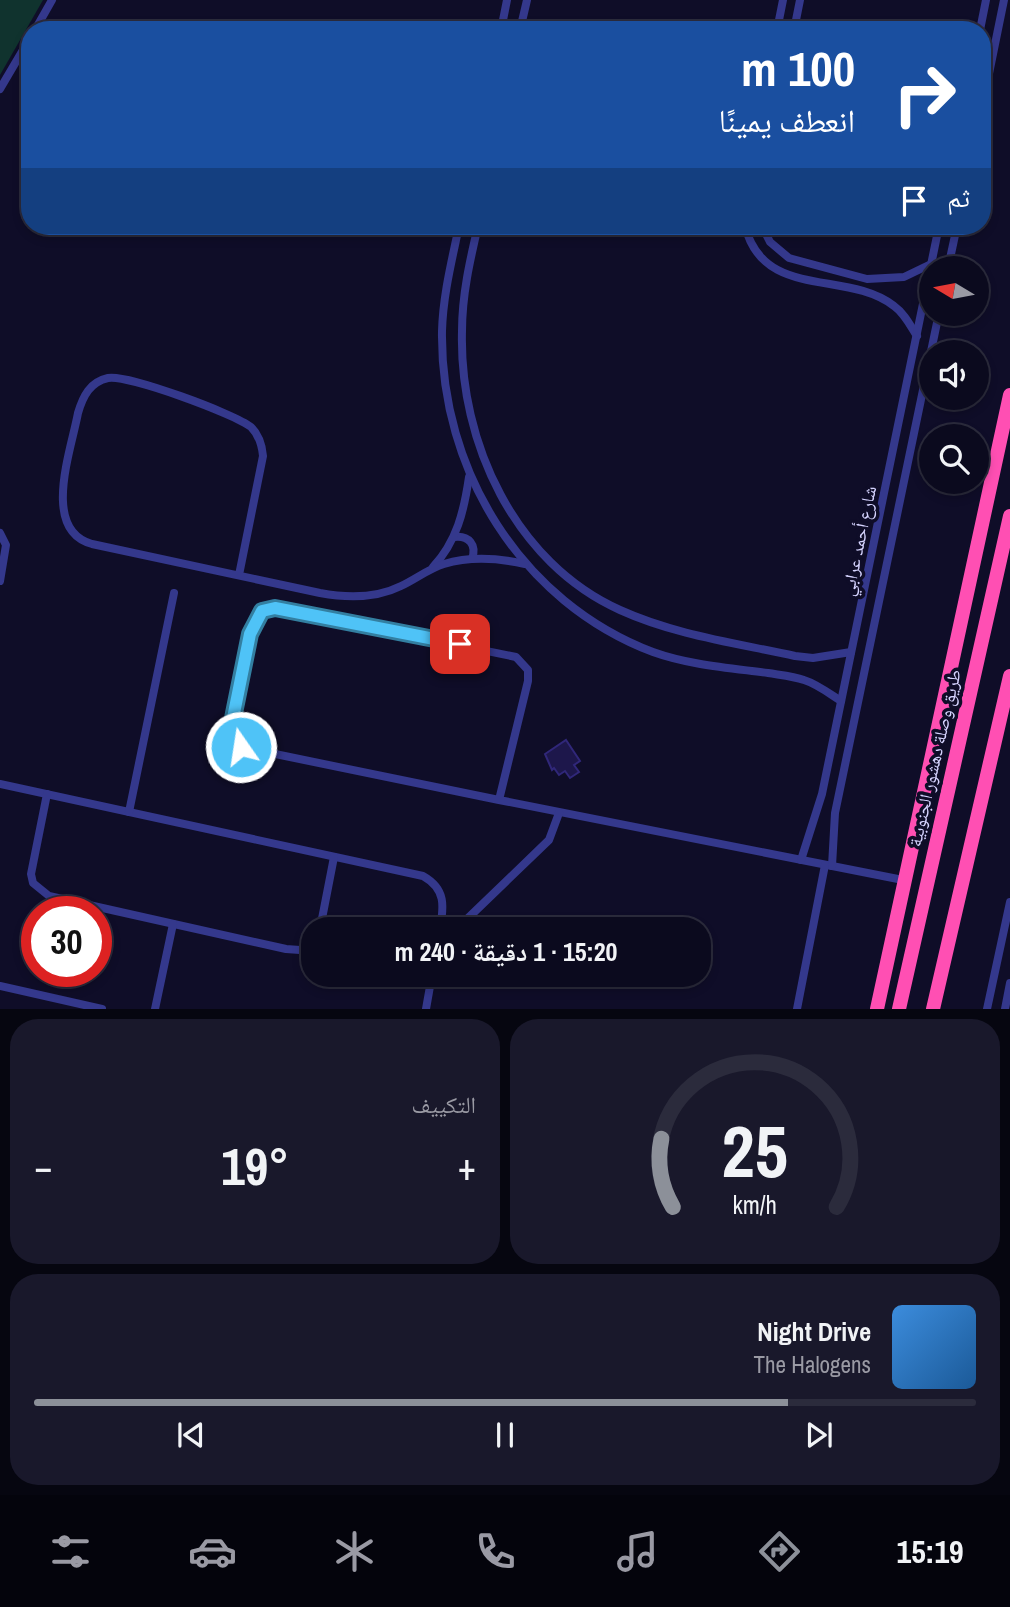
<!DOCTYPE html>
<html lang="ar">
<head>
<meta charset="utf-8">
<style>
	:root { --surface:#0b0a1e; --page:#19182b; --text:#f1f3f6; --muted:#9a9aa4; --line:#2b2b3c; --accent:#8c9099 }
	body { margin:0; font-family:"Archivo Narrow","Noto Naskh Arabic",sans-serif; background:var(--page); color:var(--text); direction:rtl; height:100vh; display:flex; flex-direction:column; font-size:26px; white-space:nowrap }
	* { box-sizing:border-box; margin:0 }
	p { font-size:23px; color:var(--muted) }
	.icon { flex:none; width:38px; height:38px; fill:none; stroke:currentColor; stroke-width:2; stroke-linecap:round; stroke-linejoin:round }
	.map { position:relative; height:1009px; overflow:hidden; direction:ltr }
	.side { display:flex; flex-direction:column; gap:10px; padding:10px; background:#060610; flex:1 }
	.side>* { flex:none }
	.guide { position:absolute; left:21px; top:21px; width:970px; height:214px; border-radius:28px; box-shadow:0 4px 10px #0003,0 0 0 2px var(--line); direction:rtl; background:#1a4fa0; color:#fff; overflow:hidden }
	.needle { width:46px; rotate:280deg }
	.controls { position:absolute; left:919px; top:256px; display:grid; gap:14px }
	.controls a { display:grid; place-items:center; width:70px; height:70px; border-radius:50%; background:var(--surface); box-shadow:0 4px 10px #0003,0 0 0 2px var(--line); font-size:35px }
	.speed { position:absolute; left:21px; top:896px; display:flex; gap:14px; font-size:35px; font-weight:700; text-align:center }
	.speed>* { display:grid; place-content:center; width:91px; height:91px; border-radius:50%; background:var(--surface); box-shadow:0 4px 10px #0003,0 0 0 2px var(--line); line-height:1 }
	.speed .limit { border:10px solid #d22; background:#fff; color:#111 }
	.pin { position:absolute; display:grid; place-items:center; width:60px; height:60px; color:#fff; margin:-30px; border-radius:14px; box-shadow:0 4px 10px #0006 }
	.me { position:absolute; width:77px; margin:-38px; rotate:347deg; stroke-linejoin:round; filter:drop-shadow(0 0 5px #0008) }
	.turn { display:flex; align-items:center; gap:24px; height:147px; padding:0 21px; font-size:32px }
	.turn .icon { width:91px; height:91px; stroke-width:2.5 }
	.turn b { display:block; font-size:49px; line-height:60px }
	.then { display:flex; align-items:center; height:66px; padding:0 21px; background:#0003; gap:14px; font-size:26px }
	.big { font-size:52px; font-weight:800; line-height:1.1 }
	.side .widget { flex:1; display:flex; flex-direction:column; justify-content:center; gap:10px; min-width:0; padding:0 24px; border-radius:28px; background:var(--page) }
	.side .dial { align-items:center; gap:0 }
	.dial svg { height:182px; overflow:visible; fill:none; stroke:var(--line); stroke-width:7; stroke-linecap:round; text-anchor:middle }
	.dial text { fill:var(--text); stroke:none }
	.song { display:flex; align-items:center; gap:21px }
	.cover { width:84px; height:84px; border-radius:10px; background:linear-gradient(135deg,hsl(210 70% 55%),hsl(210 70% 35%)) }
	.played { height:7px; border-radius:4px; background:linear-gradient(90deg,var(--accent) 80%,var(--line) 80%) }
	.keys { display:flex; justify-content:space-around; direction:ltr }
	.heat { display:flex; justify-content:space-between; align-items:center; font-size:38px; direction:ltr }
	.side .tiles { flex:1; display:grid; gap:10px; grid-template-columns:1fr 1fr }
	.widget:last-child { grid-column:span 2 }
	.trip { position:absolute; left:301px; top:917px; width:410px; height:70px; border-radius:28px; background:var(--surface); box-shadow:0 4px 10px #0003,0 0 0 2px var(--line); font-weight:800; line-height:70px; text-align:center; direction:rtl }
	.tabs { display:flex; height:112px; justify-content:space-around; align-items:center; background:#04040c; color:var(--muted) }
	.tabs .icon { width:49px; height:49px }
	.tabs .selected { color:var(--accent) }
	.tabs b { font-size:32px; color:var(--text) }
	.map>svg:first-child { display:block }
	.green { fill:#10332e }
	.building { fill:#1d174b; stroke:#302779; stroke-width:2 }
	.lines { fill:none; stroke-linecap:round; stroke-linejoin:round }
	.street { stroke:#34388c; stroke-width:8 }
	.highway { stroke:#ff4fb3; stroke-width:14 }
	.route-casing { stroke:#337fa1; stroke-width:18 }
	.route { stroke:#4fc3f7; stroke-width:12 }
	.labels { text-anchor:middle; stroke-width:7; stroke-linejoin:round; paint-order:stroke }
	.street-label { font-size:18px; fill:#d6d4ff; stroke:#0f0d28 }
</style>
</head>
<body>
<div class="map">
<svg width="1010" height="1009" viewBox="0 0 1010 1009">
	<rect width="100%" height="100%" fill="#0f0d28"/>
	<polygon class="green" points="0,0 43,0 0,75"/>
	<polygon class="building" points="566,740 580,761 574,765 579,772 570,778 565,771 559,775 554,768 552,770 545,754"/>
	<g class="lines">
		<g class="street">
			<polyline points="35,30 52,0"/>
			<polyline points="501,30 507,0"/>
			<polyline points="520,30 527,0"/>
			<polyline points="777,30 783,0"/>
			<polyline points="794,30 800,0"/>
			<polyline points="980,30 986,0"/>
			<polyline points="0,89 30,38"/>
			<polyline points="982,108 1004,0"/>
			<path d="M459,226C452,260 443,295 442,331C440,470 521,602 653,652C689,665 730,668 768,673C780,675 793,676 804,680C817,684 830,694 841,701"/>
			<path d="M478,226C470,260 462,295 462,331C459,442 515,563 620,610C675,635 736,643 795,656L813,658L851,652"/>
			<path d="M745,226C764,301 846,269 894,306C904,313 910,325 917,336"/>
			<polyline points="762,226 770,242 789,258 867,279 904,277 931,264"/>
			<polyline points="948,268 957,226"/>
			<polyline points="0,533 6,545 0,581"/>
			<path d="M454,537C469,535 477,545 472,559"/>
			<path d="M433,567C457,541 464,511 469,477"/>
			<path d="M239,575L263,456C262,445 259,435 251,427C235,414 127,374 108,378C90,382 83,396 78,413C71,451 41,530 92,544L320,593C347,598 375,599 401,586C416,579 428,569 444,564C471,556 498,558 525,564"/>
			<path d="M0,784L423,876C446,889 444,906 440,929"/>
			<polyline points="47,794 31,874 33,883 49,896 286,949 300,950 313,941"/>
			<polyline points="499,800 241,747 235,742 231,728 257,616 275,608 516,657 528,670 528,681 499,800 903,880"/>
			<polyline points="129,812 174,593"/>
			<polyline points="801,860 822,794 939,226"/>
			<polyline points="832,866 835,813 939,313"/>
			<polyline points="440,924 455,924 466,920 549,840 559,813"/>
			<polyline points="320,929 334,857"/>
			<polyline points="0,986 102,1009"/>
			<polyline points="155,1009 173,924"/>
			<polyline points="426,1009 432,975"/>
			<polyline points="797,1009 825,865"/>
			<polyline points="987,1009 1010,902"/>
			<polyline points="1005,1009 1010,983"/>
		</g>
		<g class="highway">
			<polyline points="877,1009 1010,395"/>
			<polyline points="899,1009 1010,516"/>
			<polyline points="933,1009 1010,676"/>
		</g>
	</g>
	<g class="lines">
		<defs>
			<polyline id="route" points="241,747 235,742 231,728 250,634 262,611 275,608 460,644"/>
		</defs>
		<use href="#route" class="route-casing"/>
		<use href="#route" class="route"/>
	</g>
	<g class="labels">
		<g class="street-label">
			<text transform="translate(859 541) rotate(-78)" y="6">شارع أحمد عرابي</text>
			<text transform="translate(935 758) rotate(-77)" y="6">طريق وصلة دهشور الجنوبية</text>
		</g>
	</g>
</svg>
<div class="controls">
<a><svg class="needle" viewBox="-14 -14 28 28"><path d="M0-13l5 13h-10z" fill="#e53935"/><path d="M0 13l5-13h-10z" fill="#9a9aa4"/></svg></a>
<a><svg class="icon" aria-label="sound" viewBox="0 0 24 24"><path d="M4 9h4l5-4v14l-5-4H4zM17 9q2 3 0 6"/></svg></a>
<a><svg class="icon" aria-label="search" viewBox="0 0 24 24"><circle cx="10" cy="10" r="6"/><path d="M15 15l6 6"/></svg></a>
</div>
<div class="speed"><div class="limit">30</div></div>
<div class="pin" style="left:460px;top:644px;background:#d93025"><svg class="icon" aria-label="arrive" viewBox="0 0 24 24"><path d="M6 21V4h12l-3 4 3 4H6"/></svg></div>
<svg class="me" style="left:241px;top:747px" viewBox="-20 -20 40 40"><circle r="17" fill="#4fc3f7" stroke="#fff" stroke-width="3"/><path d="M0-11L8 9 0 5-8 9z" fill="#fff"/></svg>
<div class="trip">15:20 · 1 دقيقة · 240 m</div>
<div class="guide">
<div class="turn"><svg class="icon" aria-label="right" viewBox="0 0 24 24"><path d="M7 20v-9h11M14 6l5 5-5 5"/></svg><div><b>100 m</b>انعطف يمينًا</div></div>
<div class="then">ثم<svg class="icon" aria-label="arrive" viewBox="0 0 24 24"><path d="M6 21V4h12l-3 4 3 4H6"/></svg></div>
</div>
</div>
<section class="side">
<div class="tiles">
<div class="widget dial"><svg viewBox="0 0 100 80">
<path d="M14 69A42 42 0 1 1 86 69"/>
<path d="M14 69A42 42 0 0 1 9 39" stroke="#8c9099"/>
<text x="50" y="56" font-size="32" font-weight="700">25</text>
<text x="50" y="72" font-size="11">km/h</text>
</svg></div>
<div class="widget"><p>التكييف</p>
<div class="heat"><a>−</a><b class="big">19°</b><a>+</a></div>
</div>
<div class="widget">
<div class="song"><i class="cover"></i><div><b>Night Drive</b><p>The Halogens</p></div></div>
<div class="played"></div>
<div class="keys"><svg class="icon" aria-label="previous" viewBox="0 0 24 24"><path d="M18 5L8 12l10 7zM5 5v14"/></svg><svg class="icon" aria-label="pause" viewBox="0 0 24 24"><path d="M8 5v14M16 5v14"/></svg><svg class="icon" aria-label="next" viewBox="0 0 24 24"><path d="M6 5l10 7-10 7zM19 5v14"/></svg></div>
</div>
</div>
</section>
<nav class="tabs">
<b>15:19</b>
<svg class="icon selected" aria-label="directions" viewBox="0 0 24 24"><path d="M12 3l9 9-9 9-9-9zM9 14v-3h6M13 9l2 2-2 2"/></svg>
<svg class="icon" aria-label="music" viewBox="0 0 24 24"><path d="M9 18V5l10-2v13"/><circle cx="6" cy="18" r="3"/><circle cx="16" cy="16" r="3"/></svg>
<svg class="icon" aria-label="phone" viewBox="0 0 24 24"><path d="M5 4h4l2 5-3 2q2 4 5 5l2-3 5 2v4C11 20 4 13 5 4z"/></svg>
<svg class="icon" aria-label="climate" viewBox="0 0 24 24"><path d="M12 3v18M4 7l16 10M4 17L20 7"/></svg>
<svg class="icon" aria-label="car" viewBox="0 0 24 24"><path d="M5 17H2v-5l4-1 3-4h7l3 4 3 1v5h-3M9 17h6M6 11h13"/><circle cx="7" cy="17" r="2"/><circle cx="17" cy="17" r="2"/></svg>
<svg class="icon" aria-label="filters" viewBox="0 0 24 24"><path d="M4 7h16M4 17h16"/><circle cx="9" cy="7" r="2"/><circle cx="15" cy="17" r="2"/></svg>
</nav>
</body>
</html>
